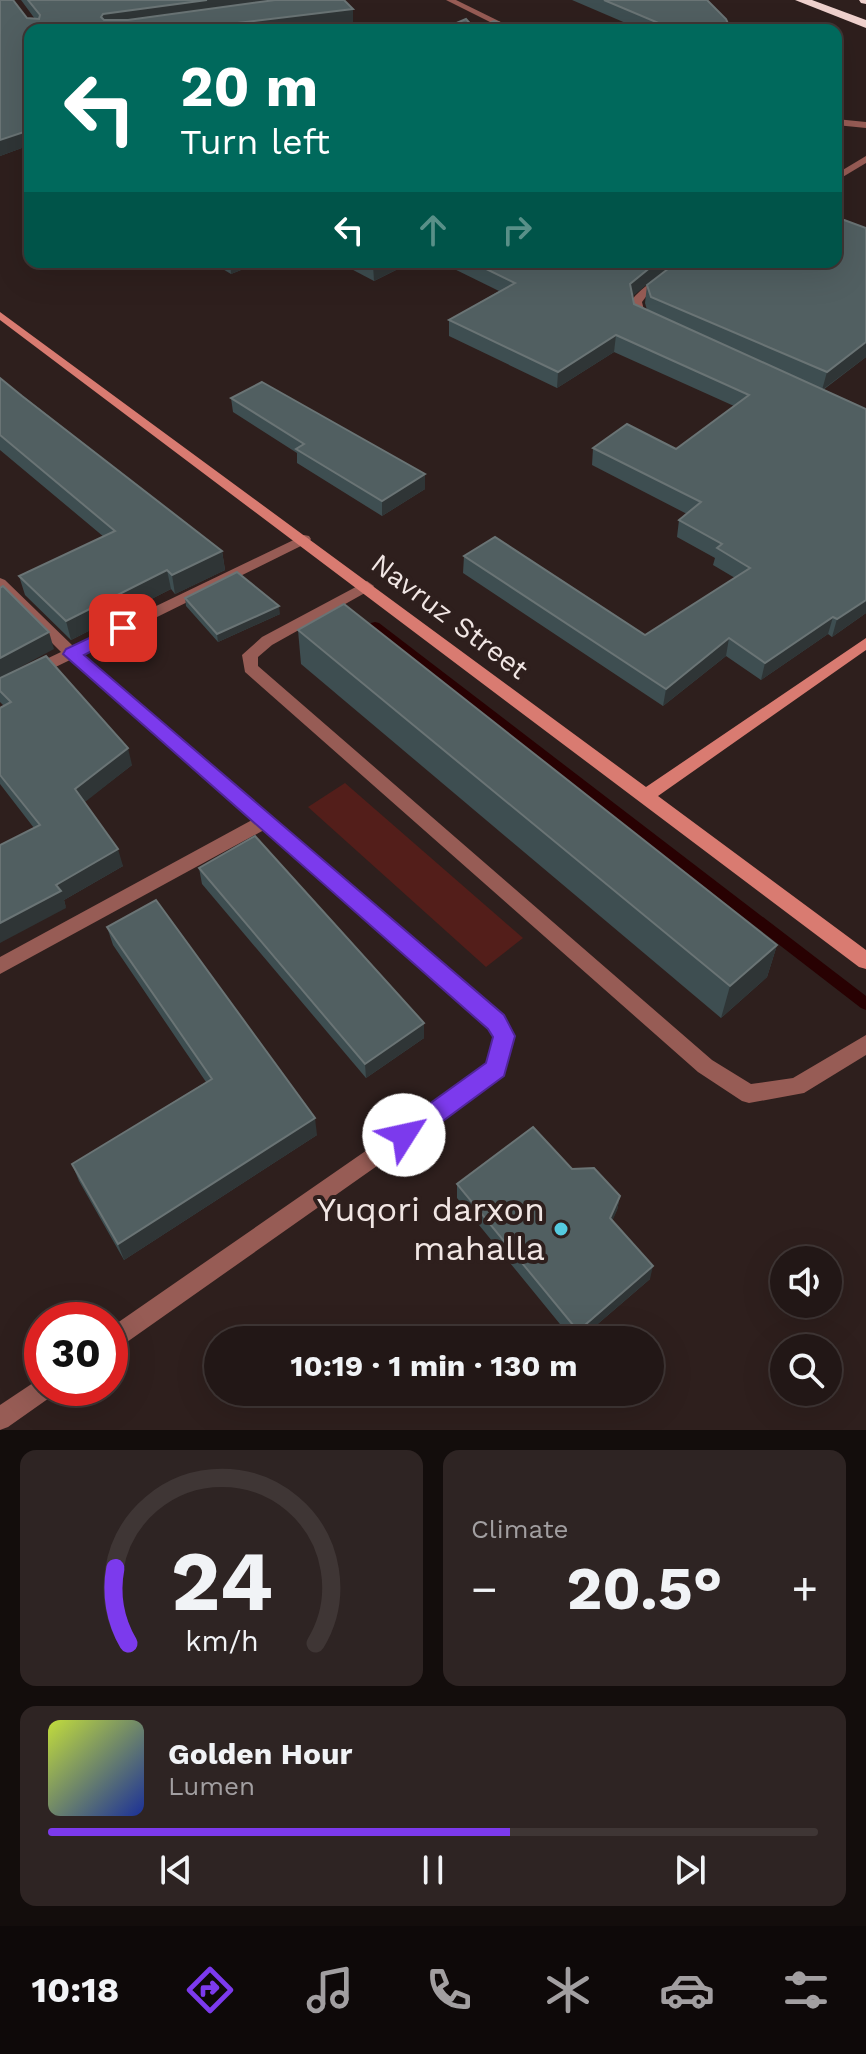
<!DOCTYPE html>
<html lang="en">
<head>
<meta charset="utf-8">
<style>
	:root { --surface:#221716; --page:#2e2423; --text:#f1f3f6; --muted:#a29fa1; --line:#3f3635; --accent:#7c3aed }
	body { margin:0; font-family:"Work Sans",sans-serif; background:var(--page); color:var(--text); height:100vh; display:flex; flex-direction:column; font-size:30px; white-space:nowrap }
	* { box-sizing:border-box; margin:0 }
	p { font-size:26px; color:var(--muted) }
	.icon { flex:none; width:44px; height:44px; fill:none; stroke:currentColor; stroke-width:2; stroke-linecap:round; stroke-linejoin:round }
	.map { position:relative; height:1430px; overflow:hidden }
	.drawer { display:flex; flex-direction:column; gap:20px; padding:20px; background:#130d0c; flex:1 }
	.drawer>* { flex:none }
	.banner { position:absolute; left:24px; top:24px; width:818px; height:244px; border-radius:16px; box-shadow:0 8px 32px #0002,0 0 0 2px var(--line); background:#00695c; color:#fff; overflow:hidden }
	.buttons { position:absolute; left:770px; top:1246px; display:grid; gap:16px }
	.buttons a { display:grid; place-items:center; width:72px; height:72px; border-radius:50%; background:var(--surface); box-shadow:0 8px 32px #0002,0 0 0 2px var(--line); font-size:40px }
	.speed { position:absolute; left:24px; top:1302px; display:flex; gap:16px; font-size:40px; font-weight:700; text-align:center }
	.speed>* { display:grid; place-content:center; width:104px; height:104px; border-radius:50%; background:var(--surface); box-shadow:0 8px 32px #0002,0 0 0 2px var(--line); line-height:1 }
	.speed .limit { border:12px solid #d22; background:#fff; color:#111 }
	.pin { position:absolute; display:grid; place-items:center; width:68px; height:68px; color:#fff; margin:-34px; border-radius:16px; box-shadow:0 4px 12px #0006 }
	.me { position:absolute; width:88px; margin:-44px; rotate:55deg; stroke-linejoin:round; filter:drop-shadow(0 0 6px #0008) }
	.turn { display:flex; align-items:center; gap:28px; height:168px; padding:0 24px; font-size:36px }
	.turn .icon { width:104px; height:104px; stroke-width:2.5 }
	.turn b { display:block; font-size:56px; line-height:68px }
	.lanes { display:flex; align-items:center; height:76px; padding:0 24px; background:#0003; justify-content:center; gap:40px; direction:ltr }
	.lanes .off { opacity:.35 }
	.big { font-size:60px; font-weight:700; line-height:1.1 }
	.drawer .card { flex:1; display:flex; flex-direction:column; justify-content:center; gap:12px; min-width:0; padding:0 28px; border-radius:16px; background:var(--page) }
	.drawer .dial { align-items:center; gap:0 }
	.dial svg { height:208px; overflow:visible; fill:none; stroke:var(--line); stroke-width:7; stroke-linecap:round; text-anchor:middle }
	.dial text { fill:var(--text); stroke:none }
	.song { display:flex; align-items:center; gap:24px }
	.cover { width:96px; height:96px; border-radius:12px; background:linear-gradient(135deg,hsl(70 70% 55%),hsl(230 70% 35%)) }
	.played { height:8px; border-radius:4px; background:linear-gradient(90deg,var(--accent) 60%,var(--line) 60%) }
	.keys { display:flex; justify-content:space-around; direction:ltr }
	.heat { display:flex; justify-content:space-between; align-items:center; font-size:44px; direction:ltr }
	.drawer .tiles { flex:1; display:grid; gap:20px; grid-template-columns:1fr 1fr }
	.card:last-child { grid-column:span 2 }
	.trip { position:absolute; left:204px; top:1326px; width:460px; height:80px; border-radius:40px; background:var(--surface); box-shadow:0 8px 32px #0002,0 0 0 2px var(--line); font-weight:700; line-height:80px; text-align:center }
	.tabs { display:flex; height:128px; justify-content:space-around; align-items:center; background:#0e0909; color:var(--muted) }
	.tabs .icon { width:56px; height:56px }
	.tabs .selected { color:var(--accent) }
	.tabs b { font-size:36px; color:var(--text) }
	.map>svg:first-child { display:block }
	.green { fill:#531e1a }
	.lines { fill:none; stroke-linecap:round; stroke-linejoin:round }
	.stream { fill:#280102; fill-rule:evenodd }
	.lane { fill:#975c55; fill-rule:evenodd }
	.street { fill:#975c55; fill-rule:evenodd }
	.secondary { fill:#d97b71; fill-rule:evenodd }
	.highway { fill:#efd1cd; fill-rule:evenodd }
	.wall { fill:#3e4e51 }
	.shaded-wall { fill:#2f3536 }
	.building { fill:#515f61; stroke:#6a7475; stroke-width:2 }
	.route { fill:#7c3aed; stroke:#51269a; stroke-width:2 }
	.poi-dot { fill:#55cadf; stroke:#2e1f1d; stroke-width:3 }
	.labels { text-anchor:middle; stroke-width:8; stroke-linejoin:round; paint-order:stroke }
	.street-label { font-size:28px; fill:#f1e6e4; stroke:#2e1f1d }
	.near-poi-label { font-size:34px; fill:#f1e6e4; stroke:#2e1f1d; text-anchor:end }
</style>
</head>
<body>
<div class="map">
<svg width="866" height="1430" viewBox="0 0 866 1430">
	<rect width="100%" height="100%" fill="#2e1f1d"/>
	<polygon class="green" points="345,783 523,938 486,967 308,807"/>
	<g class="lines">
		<polygon class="stream" points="375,622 379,623 866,996 866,1010 861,1008 371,629 369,626 371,623"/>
		<g class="lane">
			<polygon points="866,156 866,163 836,181 836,174"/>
			<path d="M683,262H695L648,294L642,302L646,318L636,320L630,302C644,284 664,274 683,262Z"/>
			<polygon points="367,581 374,586 372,589 272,645 258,657 258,666 712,1060 751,1084 793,1078 866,1035 866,1055 804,1093 749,1103 742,1101 698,1072 245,672 242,655 262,637"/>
		</g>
		<g class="street">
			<polygon points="446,0 456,0 517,30 506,30"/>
			<polygon points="836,119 866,122 866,128 836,125"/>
			<path d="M304,535L309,536L311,539L309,542L82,654L503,1016L514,1036C507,1065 508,1071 485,1090L110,1354V1328L471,1078L487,1064L494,1037L489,1028L264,830L0,974V957L252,820L70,660L0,694V681L61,652L0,591V578L5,580L73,646Z"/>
			<polygon points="42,1377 42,1388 56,1388 52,1396 8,1427 0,1430 0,1405"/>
		</g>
		<polygon class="secondary" points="0,312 646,787 866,638 866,650 658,796 866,950 866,969 859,967 0,320"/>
		<g class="highway">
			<polygon points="795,0 812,0 866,20 866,28"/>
			<polygon points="859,0 866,0 866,4 861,3"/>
		</g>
	</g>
	<g class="wall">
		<polygon points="0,0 27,18 35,19 21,0 344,0 353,9 353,22 291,30 30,30 30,145 0,156"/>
		<polygon points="572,0 707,0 731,30 642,30"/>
		<polygon points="866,228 866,357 823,390 866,409 866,613 832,637 828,634 761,680 726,656 663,706 463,573 464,556 645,635 735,578 713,565 715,558 677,537 679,520 687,514 592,465 593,448 676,449 734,406 614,352 557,388 449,336 449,320 499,291 440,262 667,262 666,269 632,296 634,304 647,310 645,303 647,285 698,264"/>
		<polygon points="211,262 261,262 231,274"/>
		<polygon points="338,262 412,262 374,281"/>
		<polygon points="0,378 222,551 225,570 175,594 171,589 71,640 25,595 19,576 104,537 0,450"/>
		<polygon points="231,398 425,474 425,489 382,516 297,463 297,453 233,412"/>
		<polygon points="185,598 280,614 218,642 186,606"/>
		<polygon points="298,630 777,945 767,977 721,1018 301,664"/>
		<polygon points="0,678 132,765 84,802 123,866 64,900 66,908 34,828 0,784 0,708 4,706 0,702"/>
		<polygon points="199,868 424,1038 366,1078 202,884"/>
		<polygon points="107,927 317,1135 124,1260 79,1181 72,1164 206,1082 113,945"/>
		<polygon points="572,1169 620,1196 617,1210 612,1220 650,1279 579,1340 573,1340 457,1198 457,1184"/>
	</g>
	<g class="shaded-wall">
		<polygon points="207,0 308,0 103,30 101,17 103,14"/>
		<polygon points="353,9 353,22 291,30 179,30"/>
		<polygon points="30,130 30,145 0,156 0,140"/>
		<polygon points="230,262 261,262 231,274"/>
		<polygon points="379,262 412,262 374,281 373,265"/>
		<polygon points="657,262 667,262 666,269 628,300 630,284"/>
		<polygon points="616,335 614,352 557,388 558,372"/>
		<polygon points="866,342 866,357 822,390 827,372"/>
		<polygon points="425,474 425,489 382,516 382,501"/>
		<polygon points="222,551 225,570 175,594 172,575"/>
		<polygon points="167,570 171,589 71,640 66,621"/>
		<polygon points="866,600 866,613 832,637 837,619"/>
		<polygon points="279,606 280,614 218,642 217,634"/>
		<polygon points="833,617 828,634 761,680 765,663"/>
		<polygon points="49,632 54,649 0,678 0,658"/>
		<polygon points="729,638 726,656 663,706 666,689"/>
		<polygon points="128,748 132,765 80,806 75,789"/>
		<polygon points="118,849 123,866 64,900 66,908 0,943 0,923 56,885"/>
		<polygon points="777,945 767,977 721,1018 730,986"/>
		<polygon points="424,1023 424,1038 366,1078 365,1064"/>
		<polygon points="315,1118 317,1135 124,1260 118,1244"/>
		<polygon points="620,1196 617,1210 608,1231 610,1218"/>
		<polygon points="653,1266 650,1279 579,1340 576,1340 578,1331"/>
	</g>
	<g class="building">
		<polygon points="0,0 13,0 27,18 39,19 40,15 28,0 207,0 103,14 101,17 104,20 128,20 275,0 344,0 353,9 179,30 30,30 30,130 0,140"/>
		<polygon points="604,0 707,0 726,19 731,30 675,30"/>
		<polygon points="466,19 475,29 494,21 523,30 440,30"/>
		<polygon points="836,217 866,228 866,342 827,372 651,297 647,285 677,262 693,262 698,264 702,262 836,262"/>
		<polygon points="472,262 657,262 630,284 634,304 866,409 866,600 837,619 833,617 765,663 729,638 666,689 464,556 495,537 645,635 750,568 717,548 722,544 679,520 701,502 593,448 627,424 676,449 749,395 616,335 558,372 449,320 515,283"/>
		<polygon points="0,378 22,396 222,551 172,575 167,570 66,621 19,576 115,531 0,435"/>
		<polygon points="262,382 425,474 382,501 296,449 304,444 231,398"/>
		<polygon points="237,572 279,606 217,634 185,598"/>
		<polygon points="3,586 49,632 0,658 0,588"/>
		<polygon points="344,604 777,945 730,986 298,630"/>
		<polygon points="46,656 128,748 75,789 118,849 56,885 61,891 0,923 0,845 40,825 0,775 0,708 11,702 0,691 0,678"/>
		<polygon points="255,836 424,1023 365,1064 199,868"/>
		<polygon points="156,900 315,1118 118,1244 72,1164 212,1079 107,927"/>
		<polygon points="533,1127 572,1169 594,1168 620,1196 610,1218 653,1266 578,1331 457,1184"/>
	</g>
	<polygon class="route" points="123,622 129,624 132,628 129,632 84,655 504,1015 515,1036 504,1076 413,1143 404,1146 396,1143 393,1135 396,1128 486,1063 493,1037 488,1029 63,654 66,649"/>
	<circle class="poi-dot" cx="561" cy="1229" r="8"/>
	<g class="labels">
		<g class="street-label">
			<text transform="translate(450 616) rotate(37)" y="10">Navruz Street</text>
		</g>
		<g class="near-poi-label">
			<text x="545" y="1221">Yuqori darxon<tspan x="545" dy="39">mahalla</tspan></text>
		</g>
	</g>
</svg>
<div class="buttons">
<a><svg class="icon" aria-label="sound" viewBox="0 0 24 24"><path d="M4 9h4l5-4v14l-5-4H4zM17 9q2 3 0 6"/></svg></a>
<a><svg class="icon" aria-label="search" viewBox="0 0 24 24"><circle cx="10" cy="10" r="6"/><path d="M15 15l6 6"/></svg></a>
</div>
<div class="speed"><div class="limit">30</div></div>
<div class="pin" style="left:123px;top:628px;background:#d93025"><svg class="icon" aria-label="arrive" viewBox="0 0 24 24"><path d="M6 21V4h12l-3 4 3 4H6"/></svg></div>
<svg class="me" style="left:404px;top:1135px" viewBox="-20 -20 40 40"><circle r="19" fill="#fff"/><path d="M0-13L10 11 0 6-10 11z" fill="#7c3aed"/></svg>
<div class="trip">10:19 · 1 min · 130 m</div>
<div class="banner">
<div class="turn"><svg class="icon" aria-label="left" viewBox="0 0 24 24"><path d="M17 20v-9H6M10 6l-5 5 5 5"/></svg><div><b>20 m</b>Turn left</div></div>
<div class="lanes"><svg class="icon" aria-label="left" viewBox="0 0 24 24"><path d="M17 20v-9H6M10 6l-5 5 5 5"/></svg><svg class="icon off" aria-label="ahead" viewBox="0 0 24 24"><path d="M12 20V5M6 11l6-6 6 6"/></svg><svg class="icon off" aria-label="right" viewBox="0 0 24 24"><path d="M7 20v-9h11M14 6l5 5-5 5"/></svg></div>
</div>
</div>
<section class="drawer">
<div class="tiles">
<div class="card dial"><svg viewBox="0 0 100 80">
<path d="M14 69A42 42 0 1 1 86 69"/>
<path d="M14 69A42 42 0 0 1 9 40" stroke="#7c3aed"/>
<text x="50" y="56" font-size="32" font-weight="700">24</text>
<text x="50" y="72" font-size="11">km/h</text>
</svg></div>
<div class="card"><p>Climate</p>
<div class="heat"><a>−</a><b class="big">20.5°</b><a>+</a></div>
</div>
<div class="card">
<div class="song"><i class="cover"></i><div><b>Golden Hour</b><p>Lumen</p></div></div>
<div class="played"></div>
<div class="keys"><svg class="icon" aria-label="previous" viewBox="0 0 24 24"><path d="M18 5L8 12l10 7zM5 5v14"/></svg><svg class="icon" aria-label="pause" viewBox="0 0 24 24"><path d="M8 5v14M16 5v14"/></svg><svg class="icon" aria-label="next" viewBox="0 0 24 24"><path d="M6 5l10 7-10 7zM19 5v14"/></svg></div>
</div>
</div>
</section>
<nav class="tabs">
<b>10:18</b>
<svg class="icon selected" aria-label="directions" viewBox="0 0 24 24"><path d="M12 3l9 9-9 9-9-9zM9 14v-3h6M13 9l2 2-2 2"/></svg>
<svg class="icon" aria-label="music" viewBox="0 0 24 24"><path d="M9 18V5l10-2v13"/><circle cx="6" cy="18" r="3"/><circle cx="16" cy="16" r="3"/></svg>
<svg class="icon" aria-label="phone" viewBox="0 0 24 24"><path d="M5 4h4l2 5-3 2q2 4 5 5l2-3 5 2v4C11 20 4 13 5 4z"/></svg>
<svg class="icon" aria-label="climate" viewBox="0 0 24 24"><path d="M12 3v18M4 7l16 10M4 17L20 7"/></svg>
<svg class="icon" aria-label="car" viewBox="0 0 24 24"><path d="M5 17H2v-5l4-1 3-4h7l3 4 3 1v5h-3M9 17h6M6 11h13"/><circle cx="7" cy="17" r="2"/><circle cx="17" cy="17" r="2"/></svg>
<svg class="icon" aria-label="filters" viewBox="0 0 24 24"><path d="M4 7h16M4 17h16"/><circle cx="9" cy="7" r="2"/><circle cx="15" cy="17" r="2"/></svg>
</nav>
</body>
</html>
